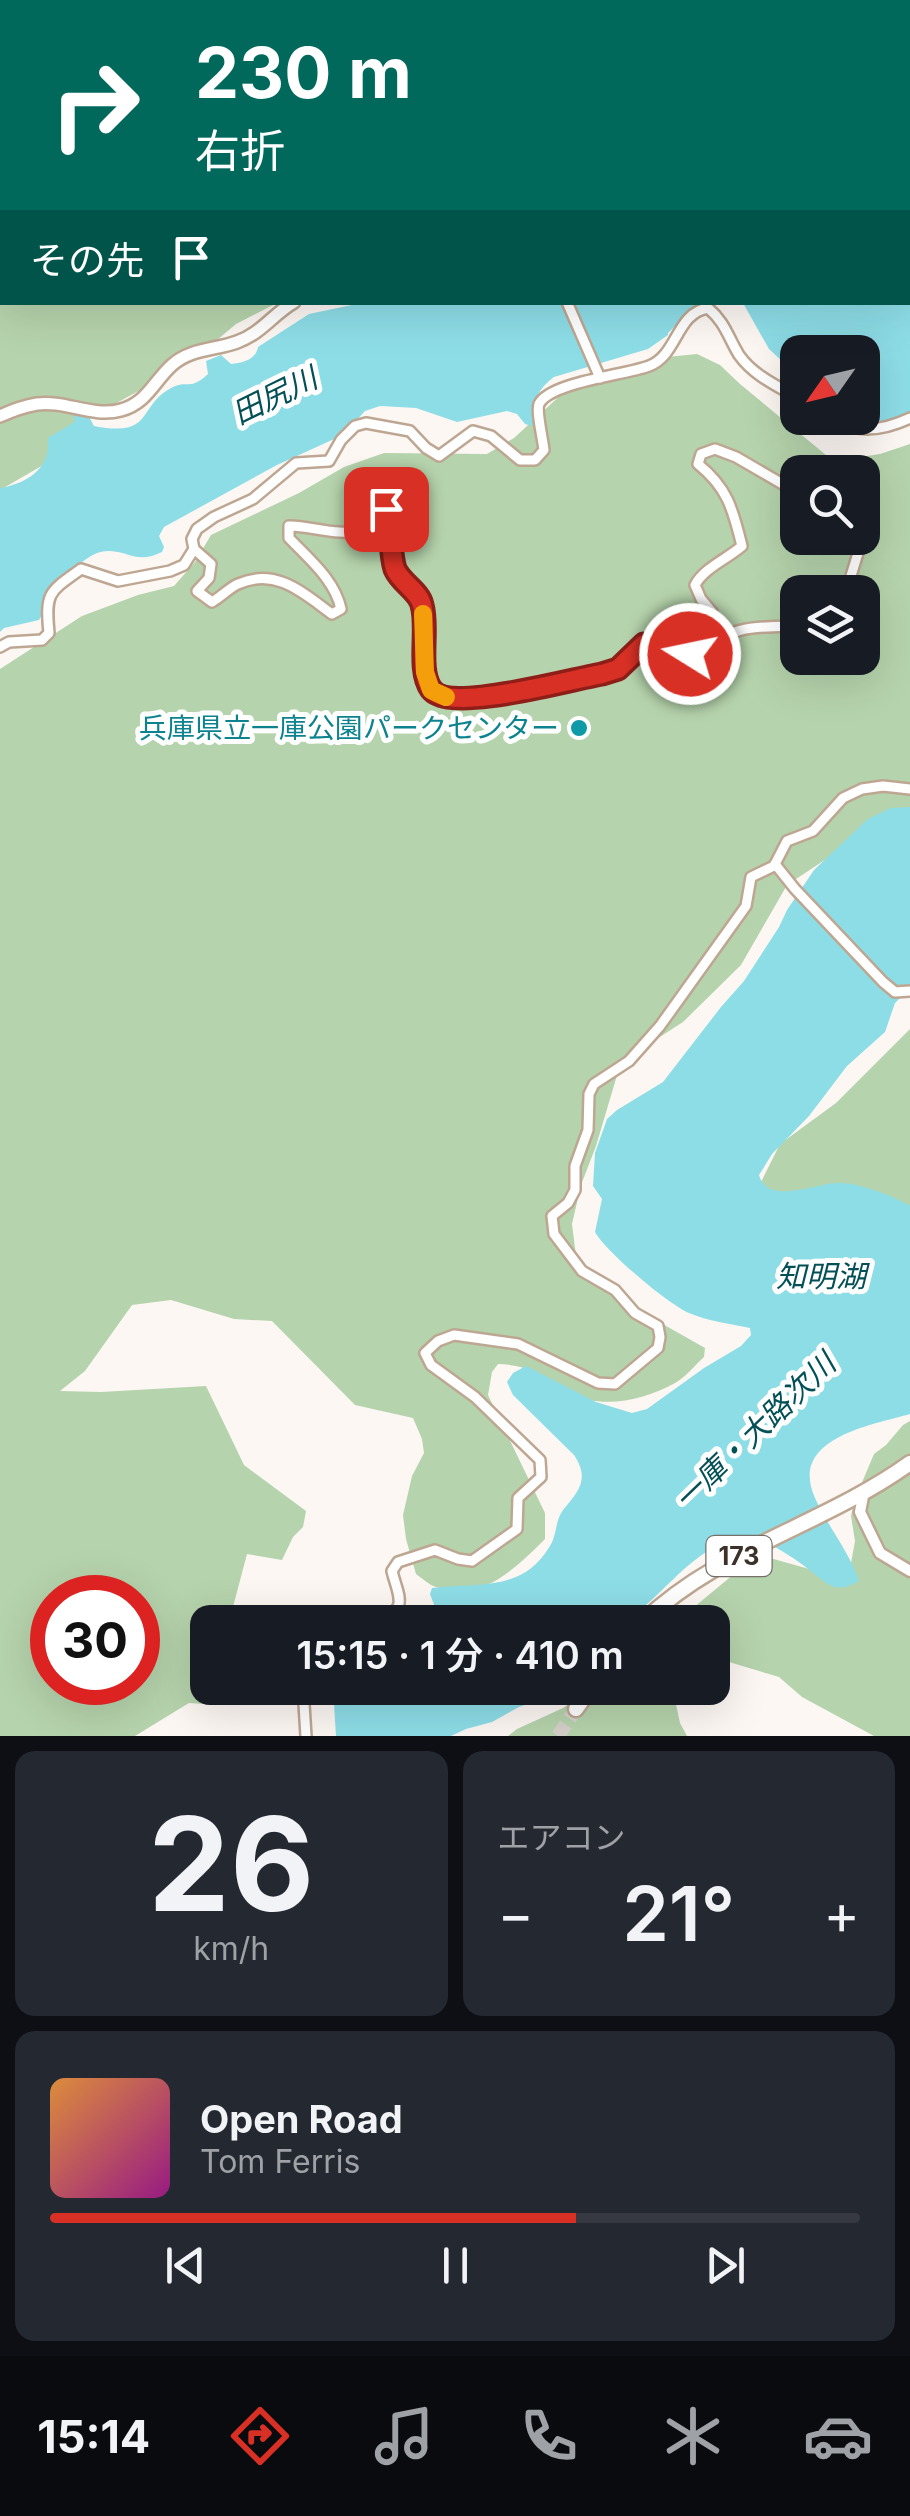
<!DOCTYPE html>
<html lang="ja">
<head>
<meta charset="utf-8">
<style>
	:root { --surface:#171b24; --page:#242831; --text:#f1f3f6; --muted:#9ea1a6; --line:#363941; --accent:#d93025 }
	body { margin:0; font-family:Inter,"Noto Sans JP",sans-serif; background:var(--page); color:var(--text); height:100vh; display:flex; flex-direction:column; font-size:38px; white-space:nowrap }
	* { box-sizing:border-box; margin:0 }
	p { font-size:32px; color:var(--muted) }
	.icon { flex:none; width:55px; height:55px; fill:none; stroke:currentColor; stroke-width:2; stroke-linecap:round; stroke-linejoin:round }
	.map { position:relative; height:1736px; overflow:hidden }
	.drawer { display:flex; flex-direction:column; gap:15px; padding:15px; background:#0d0f14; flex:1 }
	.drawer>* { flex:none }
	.hud { position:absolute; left:0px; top:0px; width:910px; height:305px; box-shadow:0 10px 40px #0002; background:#00695c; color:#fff; overflow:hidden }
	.needle { width:65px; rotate:236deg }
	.fabs { position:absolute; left:780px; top:335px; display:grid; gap:20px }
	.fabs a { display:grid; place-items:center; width:100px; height:100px; border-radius:20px; background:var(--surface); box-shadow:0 10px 40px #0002; font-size:50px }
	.speed { position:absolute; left:30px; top:1575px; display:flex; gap:20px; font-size:50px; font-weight:700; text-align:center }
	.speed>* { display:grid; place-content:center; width:130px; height:130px; border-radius:50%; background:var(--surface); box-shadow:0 10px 40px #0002; line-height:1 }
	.speed .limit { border:15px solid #d22; background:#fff; color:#111 }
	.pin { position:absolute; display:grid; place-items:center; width:85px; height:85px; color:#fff; margin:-42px; border-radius:20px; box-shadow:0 5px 15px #0006 }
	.me { position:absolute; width:110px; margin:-55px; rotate:280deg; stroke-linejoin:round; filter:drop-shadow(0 0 8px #0008) }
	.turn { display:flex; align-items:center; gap:35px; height:210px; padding:0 30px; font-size:45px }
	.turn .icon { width:130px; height:130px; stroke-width:2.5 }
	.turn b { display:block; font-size:70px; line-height:85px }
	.then { display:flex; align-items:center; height:95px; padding:0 30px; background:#0003; gap:20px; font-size:38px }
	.big { font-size:75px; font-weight:600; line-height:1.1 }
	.drawer .widget { flex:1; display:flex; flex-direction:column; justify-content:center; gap:15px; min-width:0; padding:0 35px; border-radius:20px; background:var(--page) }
	.drawer .dial { align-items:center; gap:0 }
	.dial b { font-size:130px; line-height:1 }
	.song { display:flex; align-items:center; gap:30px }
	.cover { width:120px; height:120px; border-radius:15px; background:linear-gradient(135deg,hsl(30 70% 55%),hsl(310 70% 35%)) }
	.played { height:10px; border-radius:5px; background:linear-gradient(90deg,var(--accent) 65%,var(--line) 65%) }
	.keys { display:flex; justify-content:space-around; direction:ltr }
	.heat { display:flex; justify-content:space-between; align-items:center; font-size:55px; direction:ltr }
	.drawer .tiles { flex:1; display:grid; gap:15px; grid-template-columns:1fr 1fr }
	.widget:last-child { grid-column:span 2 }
	.trip { position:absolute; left:190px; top:1605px; width:540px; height:100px; border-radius:20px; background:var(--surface); box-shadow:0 10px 40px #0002; font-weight:600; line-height:100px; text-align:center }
	.dock { display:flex; height:160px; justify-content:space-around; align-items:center; background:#090b0e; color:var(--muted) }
	.dock .icon { width:70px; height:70px }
	.dock .current { color:var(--accent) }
	.dock b { font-size:45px; color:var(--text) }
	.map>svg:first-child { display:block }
	.green { fill:#b5d3ac; fill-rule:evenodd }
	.water { fill:#8ddde7 }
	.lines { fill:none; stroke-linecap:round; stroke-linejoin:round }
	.trunk-tunnel { stroke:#d6d0cb; stroke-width:14; stroke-dasharray:14 7; stroke-linecap:butt }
	.minor-casing { stroke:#bea792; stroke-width:14 }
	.tertiary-casing { stroke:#bea792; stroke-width:15 }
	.secondary-casing { stroke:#bea792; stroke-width:16 }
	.trunk-casing { stroke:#bea792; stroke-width:19 }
	.minor { stroke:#fff; stroke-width:9 }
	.tertiary { stroke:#fff; stroke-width:10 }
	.secondary { stroke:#fff; stroke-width:11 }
	.trunk { stroke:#fff; stroke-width:14 }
	.route-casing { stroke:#8d1f18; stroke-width:25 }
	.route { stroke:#d93025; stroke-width:18 }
	.slow { stroke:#f59e0b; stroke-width:18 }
	.culture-dot { fill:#0f9aa8; stroke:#fff; stroke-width:4 }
	.labels { text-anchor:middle; stroke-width:10; stroke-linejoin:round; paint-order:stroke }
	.shield { fill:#fff; stroke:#76706a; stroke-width:2.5 }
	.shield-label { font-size:25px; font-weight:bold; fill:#3c322a }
	.culture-label { font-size:28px; fill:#0d838f; stroke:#fff; text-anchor:end }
	.water-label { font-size:30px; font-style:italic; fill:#045057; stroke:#fff }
</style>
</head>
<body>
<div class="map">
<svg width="910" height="1736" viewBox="0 0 910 1736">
	<rect width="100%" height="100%" fill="#fcf7f3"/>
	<g class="green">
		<polygon points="0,0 835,0 836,2 2,2 2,302 277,303 236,324 191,362 113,405 87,411 45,464 0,490"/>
		<path d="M697,354L720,365L740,384L826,455L854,458L880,454L910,444V818L867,832L787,885L741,965L683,1022L621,1062L596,1146L581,1185L572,1224L576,1256L585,1272L608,1293L705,1348L704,1357C695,1365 686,1377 675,1383C644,1400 602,1410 570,1393C543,1378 531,1365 498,1364L492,1372L488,1395L545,1513V1539C517,1567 479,1605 436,1587C429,1585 422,1578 416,1574L406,1539L403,1515L412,1476L424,1453L422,1439L413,1418L355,1405L272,1321L234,1319L171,1300L132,1305L85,1371L60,1391L101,1392L206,1386L244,1465L306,1511L303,1527L293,1537L282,1560L247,1554L229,1622H208V1688L203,1704L189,1703L135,1736H0V669L82,616L138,595L174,586L195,562L211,535L299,493L344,467L384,453L487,454L514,438L564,392L612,370L657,358ZM798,472H862V538H798ZM798,592H862V658H798ZM52,1598H138V1682H52Z"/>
		<polygon points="910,1029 910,1248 754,1196 780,1144 836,1103"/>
		<polygon points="910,1421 910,1736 874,1736 802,1697 779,1677 729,1662 713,1668 712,1622 676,1622 734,1574 770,1558 827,1574 851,1563 855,1541 851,1516 855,1499 874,1454 886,1445 903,1425"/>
		<polygon points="593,1688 680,1688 674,1695 680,1723 687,1736 508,1736 517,1729 563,1708"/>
	</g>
	<g class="water">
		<path d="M910,169V417C887,424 869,424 846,418H862V352H798L797,375L769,349L743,303L908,302V170Z"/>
		<path d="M366,302L698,303L668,333V335L648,349L554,377C532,394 537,402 532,426L525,424L517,414L507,411L457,422L416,408L380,406L365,411L343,435L277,465L164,527L159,536L164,547L162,552C136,564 132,552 109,551C79,550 52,598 39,620L4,628L0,632V488C27,483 51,469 48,438L73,423L75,420L73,413L86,411L94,426C156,438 136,405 173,387C187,380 190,391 208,374L206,361L221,355L231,364C242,363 256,360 258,347L309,314Z"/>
		<path d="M910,807V995L901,997L895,1003L885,1032L847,1066L809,1116L772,1154L759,1175C768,1207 817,1182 840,1183C859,1183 894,1196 910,1206V1414C872,1425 788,1438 815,1498C828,1527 849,1551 859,1581C836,1594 830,1586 812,1572C799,1561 761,1535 745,1537C702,1543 675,1580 645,1606C639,1610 633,1617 627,1621C616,1626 594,1622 581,1622C533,1622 484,1622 435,1622L436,1610L430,1594L432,1588C478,1582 522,1593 550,1546C557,1535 555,1521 563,1510C579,1491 590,1479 574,1455L513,1395L507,1382L513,1373L526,1366L596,1402L632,1413L647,1409L704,1368L741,1346L751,1335L750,1328C730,1324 708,1321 689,1313C668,1304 606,1252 595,1232L602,1199L593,1186L595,1153L607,1119L617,1110L663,1082L721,1007L744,981L779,927L787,910L814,870L868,819L891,808Z"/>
		<polygon points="333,1688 557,1688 539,1700 519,1707 492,1722 466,1729 451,1736 336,1736"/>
	</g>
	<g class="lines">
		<polyline class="trunk-tunnel" points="558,1736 576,1709"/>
		<defs>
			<g id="minor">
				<polyline points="218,2 218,0"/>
				<polyline points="0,64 2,65"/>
				<polyline points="567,302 600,378"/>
				<path d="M830,418C857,434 882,431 910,418"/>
				<path d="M194,549L211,564L209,578L197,591L212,602C221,597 229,588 238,584C276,567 303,593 332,614L341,609C335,580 309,559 289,538V526C307,525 344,538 358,529C364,524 370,515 375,509H386C393,528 388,550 395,569C401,584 419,591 423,605C429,629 417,669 431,689C449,715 572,679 602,674L617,669L644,644C664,644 682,655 702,654C726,624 762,627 798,626"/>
				<polyline points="846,592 859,550 853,538"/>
				<path d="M722,636L712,612L701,599L695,585C704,568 727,559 742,546C733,510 728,488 698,464L701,454L715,449L736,457L798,493"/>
				<path d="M0,647L9,642L42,640L49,633C45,592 49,592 81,569L118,581L170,571L184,565L194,549L192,539L197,529L214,517L253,499L296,463L329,461L341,440L355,426L366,423L410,431L426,448L439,456L473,431L491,436L520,460H535L544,450C543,440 536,411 539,404C550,382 626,375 649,366C678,355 676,313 708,308C725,322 728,337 739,355C753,375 777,386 798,398"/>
				<polyline points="775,864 795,889 883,982 895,992 910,991"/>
				<path d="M381,1622C409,1607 398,1596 392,1571L398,1562L435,1550L458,1559L472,1561L517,1529L518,1498L541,1477L540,1460L475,1397L431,1365L425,1353L438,1341L454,1335L518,1344L598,1383L615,1384L658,1348L660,1337L658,1326L635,1313L615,1290L582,1271L554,1234L552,1216L568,1203L575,1190V1166L588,1130L589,1094L594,1084L629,1061L660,1026L746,906L751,877L774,866L787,841L813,831L843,798L862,789L883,786L910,789"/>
				<polyline points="303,1688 306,1736"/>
			</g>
			<polyline id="tertiary" points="864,1491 860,1512 880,1553 910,1571"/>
			<g id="secondary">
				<polyline points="868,2 874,0"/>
				<path d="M0,416C11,411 25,406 37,404C65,400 93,418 121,410C147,403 154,381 172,365C191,348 216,350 237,342C262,333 273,314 294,302"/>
			</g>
			<g id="trunk">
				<path d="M643,1622C718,1549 826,1524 910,1463"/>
				<polyline points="576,1709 591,1688"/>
			</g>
		</defs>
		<use href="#minor" class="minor-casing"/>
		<use href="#tertiary" class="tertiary-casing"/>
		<use href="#secondary" class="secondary-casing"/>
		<use href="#trunk" class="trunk-casing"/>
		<use href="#minor" class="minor"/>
		<use href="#tertiary" class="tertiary"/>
		<use href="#secondary" class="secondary"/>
		<use href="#trunk" class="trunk"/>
	</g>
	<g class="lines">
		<defs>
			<path id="route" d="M386,509C393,528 389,550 395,569C401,583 419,591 422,605C429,629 417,669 431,689C449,714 572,679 602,674L618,669L644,644H656L690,654"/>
		</defs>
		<use href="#route" class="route-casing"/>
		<use href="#route" class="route"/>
		<polyline class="slow" points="423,614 425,672 431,690 446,697"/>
	</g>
	<circle class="culture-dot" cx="579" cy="728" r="10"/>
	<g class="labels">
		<rect class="shield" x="706.5" y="1536" width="65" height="40" rx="8"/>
		<g class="shield-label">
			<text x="739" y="1565">173</text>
		</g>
		<g class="culture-label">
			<text x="559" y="738">兵庫県立一庫公園パークセンター</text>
		</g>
		<g class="water-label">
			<text transform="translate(275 396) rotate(-26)" y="10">田尻川</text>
			<text x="821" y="1287">知明湖</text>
			<text transform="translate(755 1432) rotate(-44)" y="10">一庫・大路次川</text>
		</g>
	</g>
</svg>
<div class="fabs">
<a><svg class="needle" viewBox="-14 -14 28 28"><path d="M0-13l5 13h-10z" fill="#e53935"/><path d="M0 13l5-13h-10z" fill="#9ea1a6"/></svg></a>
<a><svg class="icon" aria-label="search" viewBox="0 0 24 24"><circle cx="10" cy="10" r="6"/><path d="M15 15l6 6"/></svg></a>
<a><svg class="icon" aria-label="layers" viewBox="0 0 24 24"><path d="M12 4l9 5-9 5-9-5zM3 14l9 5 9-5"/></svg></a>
</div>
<div class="speed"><div class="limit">30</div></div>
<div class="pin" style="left:386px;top:509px;background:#d93025"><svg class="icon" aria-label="arrive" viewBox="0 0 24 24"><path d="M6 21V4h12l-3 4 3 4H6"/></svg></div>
<svg class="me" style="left:690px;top:654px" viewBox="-20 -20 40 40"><circle r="17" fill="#d93025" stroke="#fff" stroke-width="3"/><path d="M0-11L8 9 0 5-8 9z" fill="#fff"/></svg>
<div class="trip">15:15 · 1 分 · 410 m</div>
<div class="hud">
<div class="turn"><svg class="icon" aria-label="right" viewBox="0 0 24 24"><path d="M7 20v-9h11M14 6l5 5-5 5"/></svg><div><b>230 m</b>右折</div></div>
<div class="then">その先<svg class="icon" aria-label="arrive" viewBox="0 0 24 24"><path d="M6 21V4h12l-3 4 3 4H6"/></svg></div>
</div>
</div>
<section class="drawer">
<div class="tiles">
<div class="widget dial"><b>26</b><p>km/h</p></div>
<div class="widget"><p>エアコン</p>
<div class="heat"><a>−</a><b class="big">21°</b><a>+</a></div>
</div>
<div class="widget">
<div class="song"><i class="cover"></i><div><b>Open Road</b><p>Tom Ferris</p></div></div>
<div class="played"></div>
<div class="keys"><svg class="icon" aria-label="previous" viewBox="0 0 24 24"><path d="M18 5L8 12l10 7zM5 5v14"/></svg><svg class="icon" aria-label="pause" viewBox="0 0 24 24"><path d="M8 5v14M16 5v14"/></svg><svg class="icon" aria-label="next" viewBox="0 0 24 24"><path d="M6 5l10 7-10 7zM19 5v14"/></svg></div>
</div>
</div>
</section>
<nav class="dock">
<b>15:14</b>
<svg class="icon current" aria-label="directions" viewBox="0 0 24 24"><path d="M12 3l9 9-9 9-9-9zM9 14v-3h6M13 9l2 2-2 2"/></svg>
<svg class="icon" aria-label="music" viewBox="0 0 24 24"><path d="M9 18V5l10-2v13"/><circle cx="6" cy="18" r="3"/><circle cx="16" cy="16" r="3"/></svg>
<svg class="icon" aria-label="phone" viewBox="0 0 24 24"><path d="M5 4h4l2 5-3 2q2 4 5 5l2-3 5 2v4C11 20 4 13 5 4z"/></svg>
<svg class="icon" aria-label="climate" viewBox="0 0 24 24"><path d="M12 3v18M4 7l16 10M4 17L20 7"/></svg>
<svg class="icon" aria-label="car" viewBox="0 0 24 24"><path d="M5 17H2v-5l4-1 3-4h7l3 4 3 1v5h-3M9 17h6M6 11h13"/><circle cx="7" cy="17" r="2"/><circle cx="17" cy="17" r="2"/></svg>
</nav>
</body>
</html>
